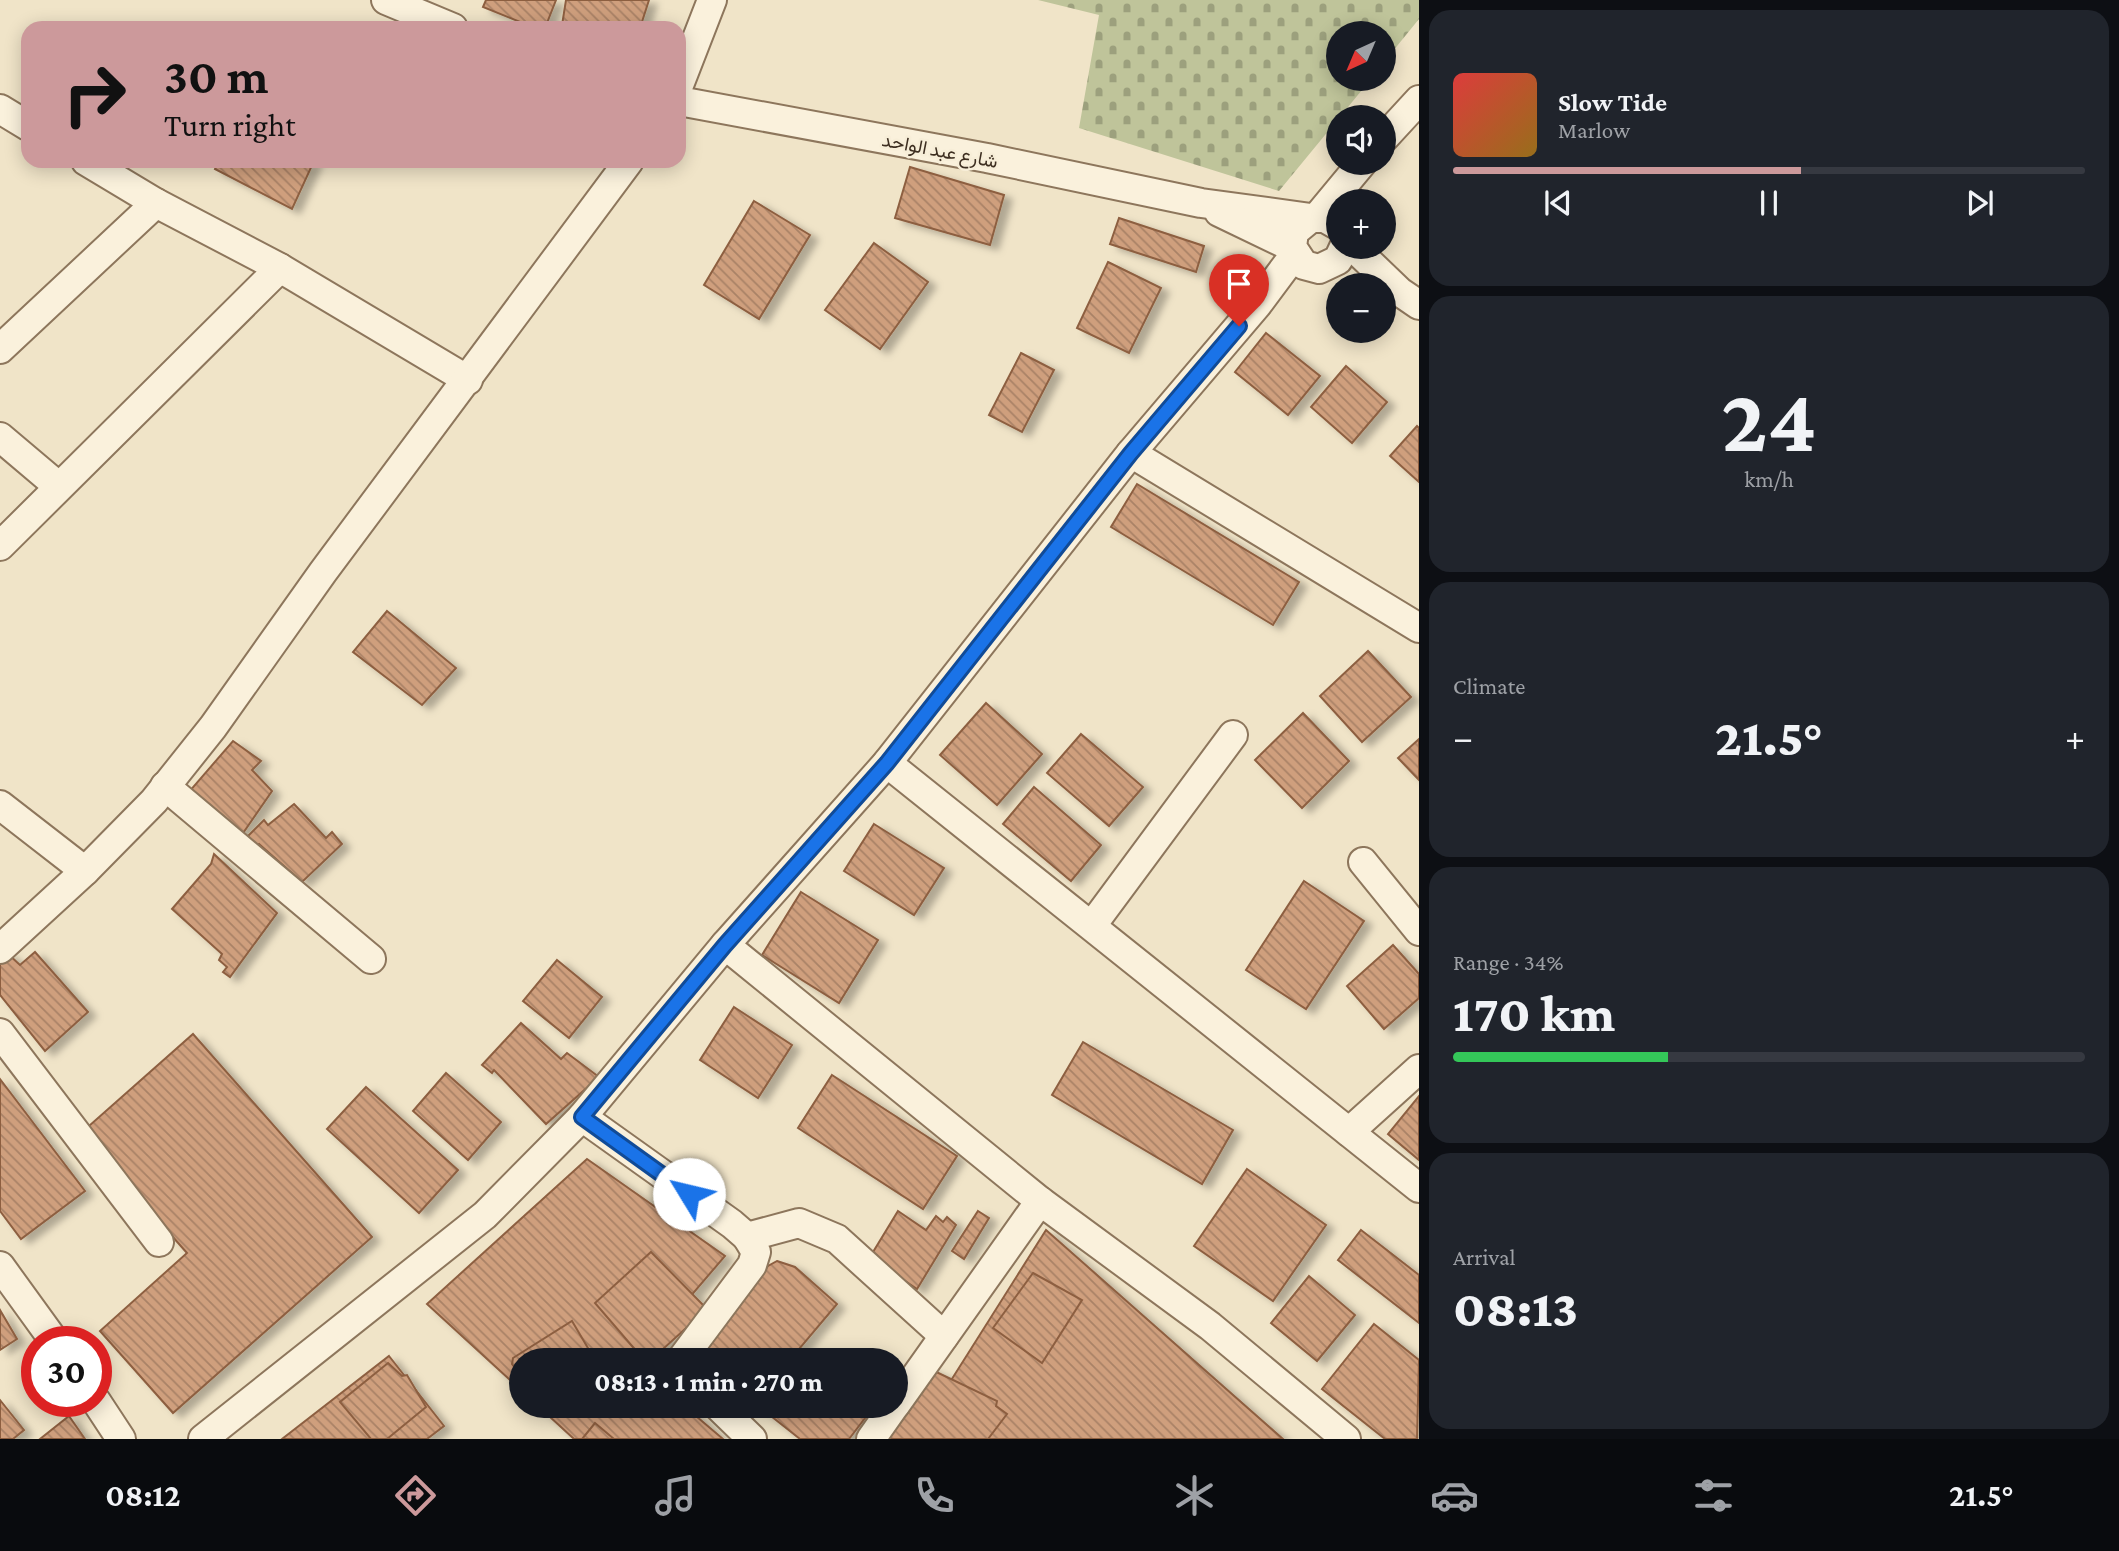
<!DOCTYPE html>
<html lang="en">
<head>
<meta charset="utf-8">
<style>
	:root { --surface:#171b24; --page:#20242c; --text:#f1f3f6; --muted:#9ea1a6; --line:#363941; --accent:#cc999b }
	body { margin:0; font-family:"Crimson Pro",Vazirmatn,serif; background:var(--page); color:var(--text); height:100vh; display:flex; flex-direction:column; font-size:26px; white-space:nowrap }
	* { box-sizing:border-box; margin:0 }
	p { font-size:23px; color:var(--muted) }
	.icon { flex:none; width:38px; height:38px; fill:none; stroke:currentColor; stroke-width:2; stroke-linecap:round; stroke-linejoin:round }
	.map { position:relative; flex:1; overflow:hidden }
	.sheet { display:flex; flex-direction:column; gap:10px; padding:10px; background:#0d0f14; width:700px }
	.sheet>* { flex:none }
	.banner { position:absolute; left:21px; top:21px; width:665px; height:147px; border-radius:21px; box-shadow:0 4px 18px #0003; background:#cc999b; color:#111; overflow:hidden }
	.needle { width:46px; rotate:224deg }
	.controls { position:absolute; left:1326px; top:21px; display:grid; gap:14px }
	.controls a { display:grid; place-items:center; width:70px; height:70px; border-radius:50%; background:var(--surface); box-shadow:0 4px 18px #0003; font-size:35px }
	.speed { position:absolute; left:21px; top:1326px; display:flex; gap:14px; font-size:35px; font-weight:700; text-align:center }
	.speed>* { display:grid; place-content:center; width:91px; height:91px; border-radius:50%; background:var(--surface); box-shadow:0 4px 18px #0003; line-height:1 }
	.speed .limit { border:10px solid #d22; background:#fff; color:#111 }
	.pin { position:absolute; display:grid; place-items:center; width:60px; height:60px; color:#fff; margin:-72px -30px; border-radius:50% 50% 50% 0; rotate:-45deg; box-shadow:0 0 7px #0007 }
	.pin .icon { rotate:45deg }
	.me { position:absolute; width:77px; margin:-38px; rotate:306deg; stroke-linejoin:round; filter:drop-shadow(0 0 5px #0008) }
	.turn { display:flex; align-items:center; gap:24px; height:147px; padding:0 28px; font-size:32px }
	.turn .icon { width:91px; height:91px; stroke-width:2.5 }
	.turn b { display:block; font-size:49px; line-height:60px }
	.big { font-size:52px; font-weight:800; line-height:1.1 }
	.sheet .widget { flex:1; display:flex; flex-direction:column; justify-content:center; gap:10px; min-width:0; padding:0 24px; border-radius:21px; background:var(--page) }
	.sheet .dial { align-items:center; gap:0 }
	.dial b { font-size:91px; line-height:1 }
	.song { display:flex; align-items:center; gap:21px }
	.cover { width:84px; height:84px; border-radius:10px; background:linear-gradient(135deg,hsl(0 70% 55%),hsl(40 70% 35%)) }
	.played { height:7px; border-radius:4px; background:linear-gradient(90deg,var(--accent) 55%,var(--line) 55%) }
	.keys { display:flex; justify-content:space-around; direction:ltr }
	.heat { display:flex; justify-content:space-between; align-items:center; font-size:38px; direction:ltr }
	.charge { height:10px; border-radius:5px; background:linear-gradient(90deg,#34c759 34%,var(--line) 0) }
	.trip { position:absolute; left:509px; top:1348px; width:399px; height:70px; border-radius:35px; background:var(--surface); box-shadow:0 4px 18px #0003; font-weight:800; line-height:70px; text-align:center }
	.menu { display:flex; height:112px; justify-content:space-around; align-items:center; background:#090b0e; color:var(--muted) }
	.menu .icon { width:49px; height:49px }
	.menu .selected { color:var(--accent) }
	.menu b { font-size:32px; color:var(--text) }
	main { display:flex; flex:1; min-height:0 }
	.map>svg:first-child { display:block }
	.cemetery { fill:url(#cemetery-stones) }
	.building { fill:url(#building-back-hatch); stroke:#8d5f41; stroke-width:2; filter:url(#shadow) }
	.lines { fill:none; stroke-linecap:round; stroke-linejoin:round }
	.minor-casing { stroke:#8d765c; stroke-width:32 }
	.minor { stroke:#faf1dc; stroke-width:28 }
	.route-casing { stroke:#114b97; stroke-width:18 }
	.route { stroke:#1a73e8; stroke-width:12 }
	.labels { text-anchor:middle; stroke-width:5; stroke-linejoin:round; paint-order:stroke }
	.street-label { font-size:19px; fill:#3d2e20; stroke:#f7eed8 }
</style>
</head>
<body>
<main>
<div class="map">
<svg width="1419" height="1439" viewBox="0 0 1419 1439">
	<defs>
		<pattern id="cemetery-stones" width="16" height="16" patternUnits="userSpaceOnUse" patternTransform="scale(1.75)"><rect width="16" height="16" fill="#bfc49a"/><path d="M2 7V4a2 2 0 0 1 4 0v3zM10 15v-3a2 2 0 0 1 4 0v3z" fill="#9ca07d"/></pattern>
		<pattern id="building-back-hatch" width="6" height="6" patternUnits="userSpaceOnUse" patternTransform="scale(1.75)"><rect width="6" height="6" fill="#cf9f7d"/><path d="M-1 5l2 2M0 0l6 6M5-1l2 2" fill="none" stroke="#a98266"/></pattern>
		<filter id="shadow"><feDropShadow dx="8" dy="4.5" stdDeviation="3.5" flood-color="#0004"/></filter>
	</defs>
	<rect width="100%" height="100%" fill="#f0e4c8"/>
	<polygon class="cemetery" points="1038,0 1419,0 1419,19 1384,62 1384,33 1339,33 1339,79 1371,79 1279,191 1079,128 1099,15"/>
	<g class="building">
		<polygon points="486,0 556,0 545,28 535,28 483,7"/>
		<polygon points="566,0 649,0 640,28 562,25"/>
		<polygon points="219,161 314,161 292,209 215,169"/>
		<polygon points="910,167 1004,195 990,245 895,218"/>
		<polygon points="754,201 810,235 759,319 704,285"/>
		<polygon points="1119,218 1204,246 1196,272 1110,244"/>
		<polygon points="874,243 928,282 880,349 825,310"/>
		<polygon points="1108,262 1161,288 1129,353 1077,328"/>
		<polygon points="1266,333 1320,376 1288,415 1235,372"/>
		<polygon points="1021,353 1054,370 1022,432 989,415"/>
		<polygon points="1346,366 1387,402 1352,443 1311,407"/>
		<polygon points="1417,426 1419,428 1419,482 1390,456"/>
		<polygon points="1137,484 1299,582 1273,625 1111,527"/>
		<polygon points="387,611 456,668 422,705 353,652"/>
		<polygon points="1368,651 1411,697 1362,742 1320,696"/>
		<polygon points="986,703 1042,754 997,805 940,755"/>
		<polygon points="1303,713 1349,761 1302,808 1255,760"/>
		<polygon points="1081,734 1143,787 1109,826 1047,773"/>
		<polygon points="1419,739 1419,780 1398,758"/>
		<polygon points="233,741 261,761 252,770 272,791 241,836 188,793"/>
		<polygon points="1034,787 1101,845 1071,881 1003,824"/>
		<polygon points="294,804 326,838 332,832 342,844 302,882 259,844 254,847 246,838 264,820 268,825"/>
		<polygon points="874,824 944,868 914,915 844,871"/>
		<polygon points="214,854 277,913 230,977 223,972 227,967 219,960 222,954 172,909 211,864"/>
		<polygon points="1304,881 1364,921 1306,1009 1246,970"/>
		<polygon points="801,892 878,940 839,1003 762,955"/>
		<polygon points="1393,945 1419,974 1419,998 1384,1029 1347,986"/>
		<polygon points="35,952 88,1012 45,1051 0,995 0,961 7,953 20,965"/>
		<polygon points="557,960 602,997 569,1038 523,1001"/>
		<polygon points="734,1007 792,1045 758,1098 700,1060"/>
		<polygon points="521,1023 561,1059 567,1053 599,1077 546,1124 494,1070 492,1073 482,1065"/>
		<polygon points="193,1034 372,1237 173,1413 100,1331 187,1253 81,1133"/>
		<polygon points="1083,1042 1233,1130 1202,1184 1052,1095"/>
		<polygon points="446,1073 501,1122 468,1160 413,1111"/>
		<polygon points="832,1075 957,1156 923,1209 798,1128"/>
		<polygon points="0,1079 85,1191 21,1239 0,1211"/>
		<polygon points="366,1087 458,1170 419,1213 327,1129"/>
		<polygon points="1419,1096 1419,1160 1388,1134"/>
		<polygon points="587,1159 725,1256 636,1360 522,1360 522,1391 427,1304"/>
		<polygon points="1247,1169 1326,1225 1273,1301 1194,1246"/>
		<polygon points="898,1211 926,1230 936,1216 943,1222 947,1217 956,1225 917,1289 870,1257"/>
		<polygon points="978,1211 989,1218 964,1259 952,1251"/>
		<polygon points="1046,1230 1283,1439 914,1439"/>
		<polygon points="1361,1230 1419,1275 1419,1323 1338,1260"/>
		<polygon points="651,1252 707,1309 651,1360 644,1360 595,1303"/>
		<polygon points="777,1261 795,1267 837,1304 799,1349 813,1360 699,1359 768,1266"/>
		<polygon points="1033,1273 1082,1300 1042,1363 993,1328"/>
		<polygon points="1309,1276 1355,1315 1317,1361 1271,1323"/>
		<polygon points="0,1310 17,1339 0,1350"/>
		<polygon points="572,1321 595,1360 522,1360 522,1377 512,1364 513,1358"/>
		<polygon points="1374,1324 1419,1360 1417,1439 1385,1439 1322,1389"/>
		<polygon points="389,1356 444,1426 427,1439 282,1439"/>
		<polygon points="388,1363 402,1376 407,1375 426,1407 387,1439 371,1439 340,1402"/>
		<polygon points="928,1368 997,1401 996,1406 1007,1414 988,1439 880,1439"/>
		<polygon points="0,1400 24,1430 13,1439 0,1439"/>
		<polygon points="537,1405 683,1405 723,1439 574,1439"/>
		<polygon points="757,1405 875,1405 849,1439 800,1439"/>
		<polygon points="69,1416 85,1439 40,1439"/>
		<polygon points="595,1423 614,1439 582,1439"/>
	</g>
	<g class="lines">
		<defs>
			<g id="minor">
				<polyline points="386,0 453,28"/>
				<polyline points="679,85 712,0"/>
				<polyline points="679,101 987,158 1201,203 1311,218"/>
				<polyline points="0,109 28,126"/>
				<polyline points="1384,138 1419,100"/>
				<polyline points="86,161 156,203 280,268 468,380"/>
				<polyline points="1219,212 1292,247"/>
				<polyline points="1318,216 1362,163"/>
				<polyline points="1339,226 1325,218 1311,218 1294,232 1292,247 1304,265 1319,269 1338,260 1344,247"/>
				<polyline points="1353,247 1400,292 1419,305"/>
				<polyline points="0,349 156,203"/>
				<polyline points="0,437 58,486"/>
				<polyline points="1131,453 1419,628"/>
				<polyline points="0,546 280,268"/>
				<polyline points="887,763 1419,1188"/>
				<polyline points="165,786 371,959"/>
				<polyline points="0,805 85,871"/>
				<polyline points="1363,862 1419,931"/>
				<polyline points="1093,924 1233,735"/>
				<polyline points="725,945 1040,1201 1210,1326 1346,1439"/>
				<polyline points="0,949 85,871 154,801 213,727 323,572 629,161"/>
				<polyline points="0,1033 159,1242"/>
				<polyline points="582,1117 732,1224 747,1237 756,1252 752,1265 681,1360"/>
				<polyline points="1349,1132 1419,1069"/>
				<polyline points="747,1237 799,1223 837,1239 944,1336"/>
				<polyline points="0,1266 55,1342"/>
				<polyline points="96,1401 121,1439"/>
				<polyline points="896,1404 1040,1201"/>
				<polyline points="717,1405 752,1439"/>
				<polyline points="203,1439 485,1215 582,1117 725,945 887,763 1131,453 1257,305 1295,254"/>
				<polyline points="871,1439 895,1405"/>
			</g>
		</defs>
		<use href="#minor" class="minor-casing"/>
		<use href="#minor" class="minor"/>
	</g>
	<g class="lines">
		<defs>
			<polyline id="route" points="689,1194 582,1117 725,945 887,763 1131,453 1239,326"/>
		</defs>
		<use href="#route" class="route-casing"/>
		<use href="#route" class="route"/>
	</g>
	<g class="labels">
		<g class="street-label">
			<text transform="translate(940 150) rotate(11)" y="7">شارع عبد الواحد</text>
		</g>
	</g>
</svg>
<div class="controls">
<a><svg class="needle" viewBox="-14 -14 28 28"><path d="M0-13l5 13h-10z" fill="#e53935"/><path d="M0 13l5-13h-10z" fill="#9ea1a6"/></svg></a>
<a><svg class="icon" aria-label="sound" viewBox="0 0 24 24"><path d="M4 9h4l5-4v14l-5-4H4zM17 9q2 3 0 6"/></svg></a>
<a>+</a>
<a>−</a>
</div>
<div class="speed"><div class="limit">30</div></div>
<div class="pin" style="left:1239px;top:326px;background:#d93025"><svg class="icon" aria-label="arrive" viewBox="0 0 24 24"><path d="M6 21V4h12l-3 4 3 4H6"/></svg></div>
<svg class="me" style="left:689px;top:1194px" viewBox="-20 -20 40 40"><circle r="19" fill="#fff"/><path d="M0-13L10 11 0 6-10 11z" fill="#1a73e8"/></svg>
<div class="trip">08:13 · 1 min · 270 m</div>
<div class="banner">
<div class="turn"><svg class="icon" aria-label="right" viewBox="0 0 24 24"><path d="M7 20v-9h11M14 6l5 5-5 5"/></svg><div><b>30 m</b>Turn right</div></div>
</div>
</div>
<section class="sheet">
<div class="widget">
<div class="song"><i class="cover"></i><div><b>Slow Tide</b><p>Marlow</p></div></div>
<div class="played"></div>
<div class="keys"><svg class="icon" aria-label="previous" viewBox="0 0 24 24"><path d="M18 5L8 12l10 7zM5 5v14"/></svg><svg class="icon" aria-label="pause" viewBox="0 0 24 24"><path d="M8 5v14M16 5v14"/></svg><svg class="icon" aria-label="next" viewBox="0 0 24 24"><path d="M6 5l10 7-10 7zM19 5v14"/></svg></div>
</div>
<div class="widget dial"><b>24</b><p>km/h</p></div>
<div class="widget"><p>Climate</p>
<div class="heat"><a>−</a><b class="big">21.5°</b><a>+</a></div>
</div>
<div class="widget"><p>Range · 34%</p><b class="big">170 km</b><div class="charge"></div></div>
<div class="widget"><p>Arrival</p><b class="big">08:13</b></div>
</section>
</main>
<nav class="menu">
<b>08:12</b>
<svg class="icon selected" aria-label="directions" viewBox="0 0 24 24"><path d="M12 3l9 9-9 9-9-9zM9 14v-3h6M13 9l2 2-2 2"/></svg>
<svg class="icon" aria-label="music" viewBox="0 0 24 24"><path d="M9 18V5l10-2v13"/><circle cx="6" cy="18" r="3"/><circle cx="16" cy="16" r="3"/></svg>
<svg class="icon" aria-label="phone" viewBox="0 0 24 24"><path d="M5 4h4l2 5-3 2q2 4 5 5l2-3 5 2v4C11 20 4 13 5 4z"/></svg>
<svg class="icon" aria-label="climate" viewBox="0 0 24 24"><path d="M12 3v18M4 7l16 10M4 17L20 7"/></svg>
<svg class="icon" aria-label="car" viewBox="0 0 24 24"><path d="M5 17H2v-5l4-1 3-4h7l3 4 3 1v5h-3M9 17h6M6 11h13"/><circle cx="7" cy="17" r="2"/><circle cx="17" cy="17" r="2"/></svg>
<svg class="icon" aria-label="filters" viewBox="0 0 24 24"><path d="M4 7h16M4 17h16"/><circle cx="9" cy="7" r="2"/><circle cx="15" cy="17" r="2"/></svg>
<b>21.5°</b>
</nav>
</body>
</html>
